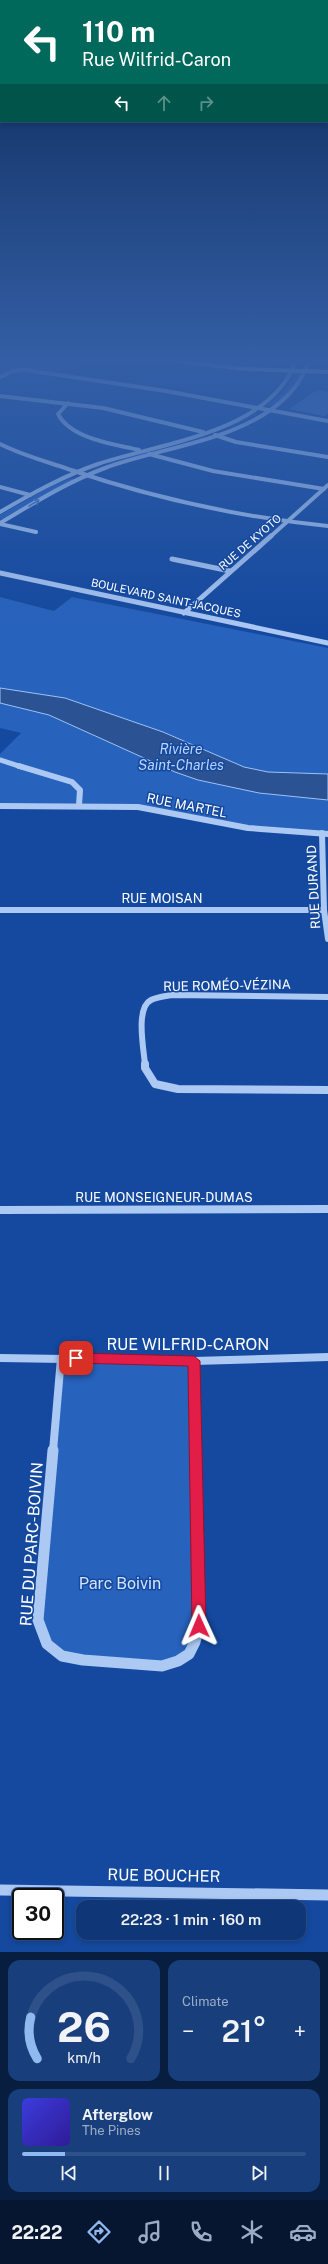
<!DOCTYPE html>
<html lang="en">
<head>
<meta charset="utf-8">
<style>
	:root { --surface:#0f3777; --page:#183f7c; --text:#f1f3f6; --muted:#9bacc6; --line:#2f5189; --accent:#90b9f0 }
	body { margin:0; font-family:"Public Sans",sans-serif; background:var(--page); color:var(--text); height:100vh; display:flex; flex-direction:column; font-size:15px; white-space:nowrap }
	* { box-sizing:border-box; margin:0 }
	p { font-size:13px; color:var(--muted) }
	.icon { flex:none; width:22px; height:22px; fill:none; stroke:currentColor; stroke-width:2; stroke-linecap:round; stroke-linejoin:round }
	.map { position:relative; height:1952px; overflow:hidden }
	.details { display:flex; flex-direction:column; gap:8px; padding:8px; background:#081e41; flex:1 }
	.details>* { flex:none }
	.guide { position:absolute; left:0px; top:0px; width:328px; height:122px; box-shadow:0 2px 6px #0003,0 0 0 1px var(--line); background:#00695c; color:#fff; overflow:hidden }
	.speed { position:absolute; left:12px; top:1888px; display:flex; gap:8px; font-size:20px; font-weight:700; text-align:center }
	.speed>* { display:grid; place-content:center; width:52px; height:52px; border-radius:50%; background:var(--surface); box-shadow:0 2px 6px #0003,0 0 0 1px var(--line); line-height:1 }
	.speed .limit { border:2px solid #111; border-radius:6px; background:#fff; color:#111 }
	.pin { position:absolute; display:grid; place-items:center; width:34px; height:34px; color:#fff; margin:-17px; border-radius:8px; box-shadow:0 2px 6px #0006 }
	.me { position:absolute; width:44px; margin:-22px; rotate:359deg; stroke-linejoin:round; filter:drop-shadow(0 0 3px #0008) }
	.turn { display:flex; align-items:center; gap:14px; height:84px; padding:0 16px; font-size:18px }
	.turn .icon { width:52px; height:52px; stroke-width:2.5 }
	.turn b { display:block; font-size:28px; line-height:34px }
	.lanes { display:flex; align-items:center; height:38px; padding:0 16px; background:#0003; justify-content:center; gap:20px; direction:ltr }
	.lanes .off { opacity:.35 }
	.big { font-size:30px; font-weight:600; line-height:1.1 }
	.details .tile { flex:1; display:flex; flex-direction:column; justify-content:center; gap:6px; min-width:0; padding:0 14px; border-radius:12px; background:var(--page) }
	.details .dial { align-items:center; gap:0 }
	.dial svg { height:104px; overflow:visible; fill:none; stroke:var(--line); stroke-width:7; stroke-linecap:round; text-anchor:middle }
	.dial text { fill:var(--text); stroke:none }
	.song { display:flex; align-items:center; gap:12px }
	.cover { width:48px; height:48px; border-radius:6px; background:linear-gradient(135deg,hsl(240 70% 55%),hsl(250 70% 35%)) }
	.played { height:4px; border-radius:2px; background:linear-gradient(90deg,var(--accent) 15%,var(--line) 15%) }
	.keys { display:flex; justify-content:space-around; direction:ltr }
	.heat { display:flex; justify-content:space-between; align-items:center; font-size:22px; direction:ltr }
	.details .tiles { flex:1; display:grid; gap:8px; grid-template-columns:1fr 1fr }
	.tile:last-child { grid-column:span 2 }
	.trip { position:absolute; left:76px; top:1900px; width:230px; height:40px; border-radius:12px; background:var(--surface); box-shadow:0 2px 6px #0003,0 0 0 1px var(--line); font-weight:600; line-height:40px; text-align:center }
	.tabs { display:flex; height:64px; justify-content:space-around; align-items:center; background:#061630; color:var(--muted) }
	.tabs .icon { width:28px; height:28px }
	.tabs .on { color:var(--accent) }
	.tabs b { font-size:18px; color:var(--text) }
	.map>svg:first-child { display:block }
	.green { fill:#2762bd }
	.water { fill:#2b5293; stroke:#9ec3f7 }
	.building { fill:#3d72c6 }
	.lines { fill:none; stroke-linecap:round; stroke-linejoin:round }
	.minor-far4 { stroke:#acc9f4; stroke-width:4 }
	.minor-far3 { stroke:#acc9f4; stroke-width:5 }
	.minor-far2 { stroke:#acc9f4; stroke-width:6 }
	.minor-far1 { stroke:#acc9f4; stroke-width:8 }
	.minor { stroke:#acc9f4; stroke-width:11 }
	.highway { fill:#fff; fill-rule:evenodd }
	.oneway { stroke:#4976bd }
	.route { fill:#e11d48; stroke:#92132f }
	.labels { text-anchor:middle; stroke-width:3; stroke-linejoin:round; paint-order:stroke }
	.far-street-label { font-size:11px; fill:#fff; stroke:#14499f }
	.street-label { font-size:13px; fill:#fff; stroke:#14499f }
	.water-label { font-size:14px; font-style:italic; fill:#b9d3fa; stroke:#14499f }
	.near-street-label { font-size:16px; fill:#fff; stroke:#14499f }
	.near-park-label { font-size:16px; fill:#d4e5fd; stroke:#14499f }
</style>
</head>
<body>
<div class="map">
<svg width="328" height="1952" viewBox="0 0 328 1952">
	<rect width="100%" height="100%" fill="#14499f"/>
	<g class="green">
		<polygon points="0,359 107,359 51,371 13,365 0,366"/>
		<path d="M297,374H300C294,386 281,407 266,406L282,393Z"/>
		<polygon points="256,414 258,414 230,427 199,438 89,470 224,427"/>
		<polygon points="72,478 74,479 0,520 0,515 53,485"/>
		<polygon points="0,597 54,611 72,597 328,648 328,774 268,772 244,767 163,732 65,698 0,688"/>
		<polygon points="0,703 49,715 175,772 198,780 259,793 328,800 328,834 274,832 160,809 0,806 0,754 21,733 0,728"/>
		<polygon points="61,1358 194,1361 197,1643 177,1663 58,1654 38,1620"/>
	</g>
	<polygon class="water" points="0,688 65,698 163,732 244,767 268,772 328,774 328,800 259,793 198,780 175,772 49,715 0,703"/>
	<polygon class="building" points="317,390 328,392 328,413 324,416 289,409"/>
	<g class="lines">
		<g class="minor-far4">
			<polyline points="0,377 13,371 26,370 166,391 328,421"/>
			<polyline points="0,396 103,408 203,432"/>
			<path d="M68,403L58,414C71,439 114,444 139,450"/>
			<polyline points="215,435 236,442 328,457"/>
			<path d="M0,444C22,455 45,461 68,469C153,498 239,517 328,526"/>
			<polyline points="149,454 213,471 324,489"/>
			<polyline points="0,487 30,495"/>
			<path d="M0,512C31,494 63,476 98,464C160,443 274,432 296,359"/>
			<path d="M0,523C34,503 67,482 105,468C161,447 242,441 286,397C298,386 304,373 310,359"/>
			<polyline points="0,524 36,532"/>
			<polyline points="270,537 328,485"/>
		</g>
		<g class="minor-far3">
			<polyline points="172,559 230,571"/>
			<polyline points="0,573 328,643"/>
			<polyline points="184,613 271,536"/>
			<polyline points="0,760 22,767"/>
		</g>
		<g class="minor-far2">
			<polyline points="19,766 72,782 80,790 79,805"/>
			<polyline points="0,806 138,807 248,828 328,834"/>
			<polyline points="322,833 324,910 328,939"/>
			<polyline points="0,910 324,910"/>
			<path d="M145,1065C144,1050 135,1008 151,1000C157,997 166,996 172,995L328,997"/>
		</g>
		<g class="minor-far1">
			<polyline points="145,1064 145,1068 155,1084 178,1089 328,1090"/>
			<polyline points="0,1210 328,1209"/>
			<polyline points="0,1358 194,1361 328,1357"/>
			<polyline points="194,1361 196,1451"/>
			<polyline points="53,1451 61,1358"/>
		</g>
		<g class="minor">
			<polyline points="53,1450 38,1620 47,1644 62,1656 83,1660 162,1666 178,1661 189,1654 195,1642 199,1626 196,1450"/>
			<polyline points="0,1890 328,1895"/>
		</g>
		<polygon class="highway" points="141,359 164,359 246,367 328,370 328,374 246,371"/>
	</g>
	<defs><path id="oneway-shaft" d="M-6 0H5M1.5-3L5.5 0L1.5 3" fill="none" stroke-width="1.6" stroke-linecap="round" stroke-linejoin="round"/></defs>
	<use class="oneway" href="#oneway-shaft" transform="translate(34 503) rotate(-31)"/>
	<linearGradient id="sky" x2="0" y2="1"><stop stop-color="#0b2857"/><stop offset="0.57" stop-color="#345fa6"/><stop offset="1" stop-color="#345fa6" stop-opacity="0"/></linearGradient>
	<rect width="328" height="632" fill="url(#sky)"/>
	<polygon class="route" points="76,1353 194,1356 200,1361 206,1626 204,1631 199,1633 194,1631 192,1626 188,1366 76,1363 70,1358"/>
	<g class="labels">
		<g class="far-street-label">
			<text transform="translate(250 542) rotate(-41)" y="4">RUE DE KYOTO</text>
			<text transform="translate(166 598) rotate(12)" y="4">BOULEVARD SAINT-JACQUES</text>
		</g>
		<g class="street-label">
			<text transform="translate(187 805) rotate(11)" y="5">RUE MARTEL</text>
			<text transform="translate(313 887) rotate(-93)" y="5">RUE DURAND</text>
			<text x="162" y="903">RUE MOISAN</text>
			<text transform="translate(227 985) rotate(-1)" y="5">RUE ROMÉO-VÉZINA</text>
			<text x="164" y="1202">RUE MONSEIGNEUR-DUMAS</text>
		</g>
		<g class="water-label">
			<text x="181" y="754">Rivière<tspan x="181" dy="16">Saint-Charles</tspan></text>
		</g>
		<g class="near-street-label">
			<text x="188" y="1350">RUE WILFRID-CARON</text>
			<text transform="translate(31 1544) rotate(-86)" y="6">RUE DU PARC-BOIVIN</text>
			<text transform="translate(164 1875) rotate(1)" y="6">RUE BOUCHER</text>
		</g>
		<g class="near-park-label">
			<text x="120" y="1589">Parc Boivin</text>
		</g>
	</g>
</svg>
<div class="speed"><div class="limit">30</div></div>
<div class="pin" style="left:76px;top:1358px;background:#d93025"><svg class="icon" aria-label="arrive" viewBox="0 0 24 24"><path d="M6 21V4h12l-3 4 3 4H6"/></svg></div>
<svg class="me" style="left:199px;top:1626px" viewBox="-20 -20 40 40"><path d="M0-17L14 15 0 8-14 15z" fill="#e11d48" stroke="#fff" stroke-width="4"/></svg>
<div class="trip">22:23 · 1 min · 160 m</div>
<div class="guide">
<div class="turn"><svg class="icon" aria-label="left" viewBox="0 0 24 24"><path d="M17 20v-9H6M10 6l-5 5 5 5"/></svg><div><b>110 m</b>Rue Wilfrid-Caron</div></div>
<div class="lanes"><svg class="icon" aria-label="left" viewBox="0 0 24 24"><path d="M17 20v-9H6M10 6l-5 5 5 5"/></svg><svg class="icon off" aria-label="ahead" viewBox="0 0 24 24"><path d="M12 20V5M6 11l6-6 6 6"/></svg><svg class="icon off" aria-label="right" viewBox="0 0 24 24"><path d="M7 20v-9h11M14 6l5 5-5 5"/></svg></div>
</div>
</div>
<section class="details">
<div class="tiles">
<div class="tile dial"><svg viewBox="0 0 100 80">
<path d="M14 69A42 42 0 1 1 86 69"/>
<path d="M14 69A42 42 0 0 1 9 37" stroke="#90b9f0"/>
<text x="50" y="56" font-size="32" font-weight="700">26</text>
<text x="50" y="72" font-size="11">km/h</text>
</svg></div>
<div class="tile"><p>Climate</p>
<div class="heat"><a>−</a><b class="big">21°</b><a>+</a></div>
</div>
<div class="tile">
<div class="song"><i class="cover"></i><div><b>Afterglow</b><p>The Pines</p></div></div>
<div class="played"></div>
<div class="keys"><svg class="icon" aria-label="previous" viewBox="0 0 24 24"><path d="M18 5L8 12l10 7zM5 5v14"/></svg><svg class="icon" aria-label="pause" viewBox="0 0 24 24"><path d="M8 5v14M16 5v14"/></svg><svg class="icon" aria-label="next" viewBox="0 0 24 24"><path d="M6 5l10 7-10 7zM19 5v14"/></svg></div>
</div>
</div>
</section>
<nav class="tabs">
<b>22:22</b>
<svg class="icon on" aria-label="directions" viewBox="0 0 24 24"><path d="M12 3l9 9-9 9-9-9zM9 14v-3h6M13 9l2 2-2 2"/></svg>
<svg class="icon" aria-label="music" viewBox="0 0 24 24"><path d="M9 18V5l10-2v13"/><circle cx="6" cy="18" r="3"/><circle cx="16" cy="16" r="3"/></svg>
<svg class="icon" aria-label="phone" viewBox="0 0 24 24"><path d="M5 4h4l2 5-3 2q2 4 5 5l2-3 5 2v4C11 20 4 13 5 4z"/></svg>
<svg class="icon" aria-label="climate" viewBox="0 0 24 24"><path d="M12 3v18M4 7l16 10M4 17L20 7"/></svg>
<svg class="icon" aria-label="car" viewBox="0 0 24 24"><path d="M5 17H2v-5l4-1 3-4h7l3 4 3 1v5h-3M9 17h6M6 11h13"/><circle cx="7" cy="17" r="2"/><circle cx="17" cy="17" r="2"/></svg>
</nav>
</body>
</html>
